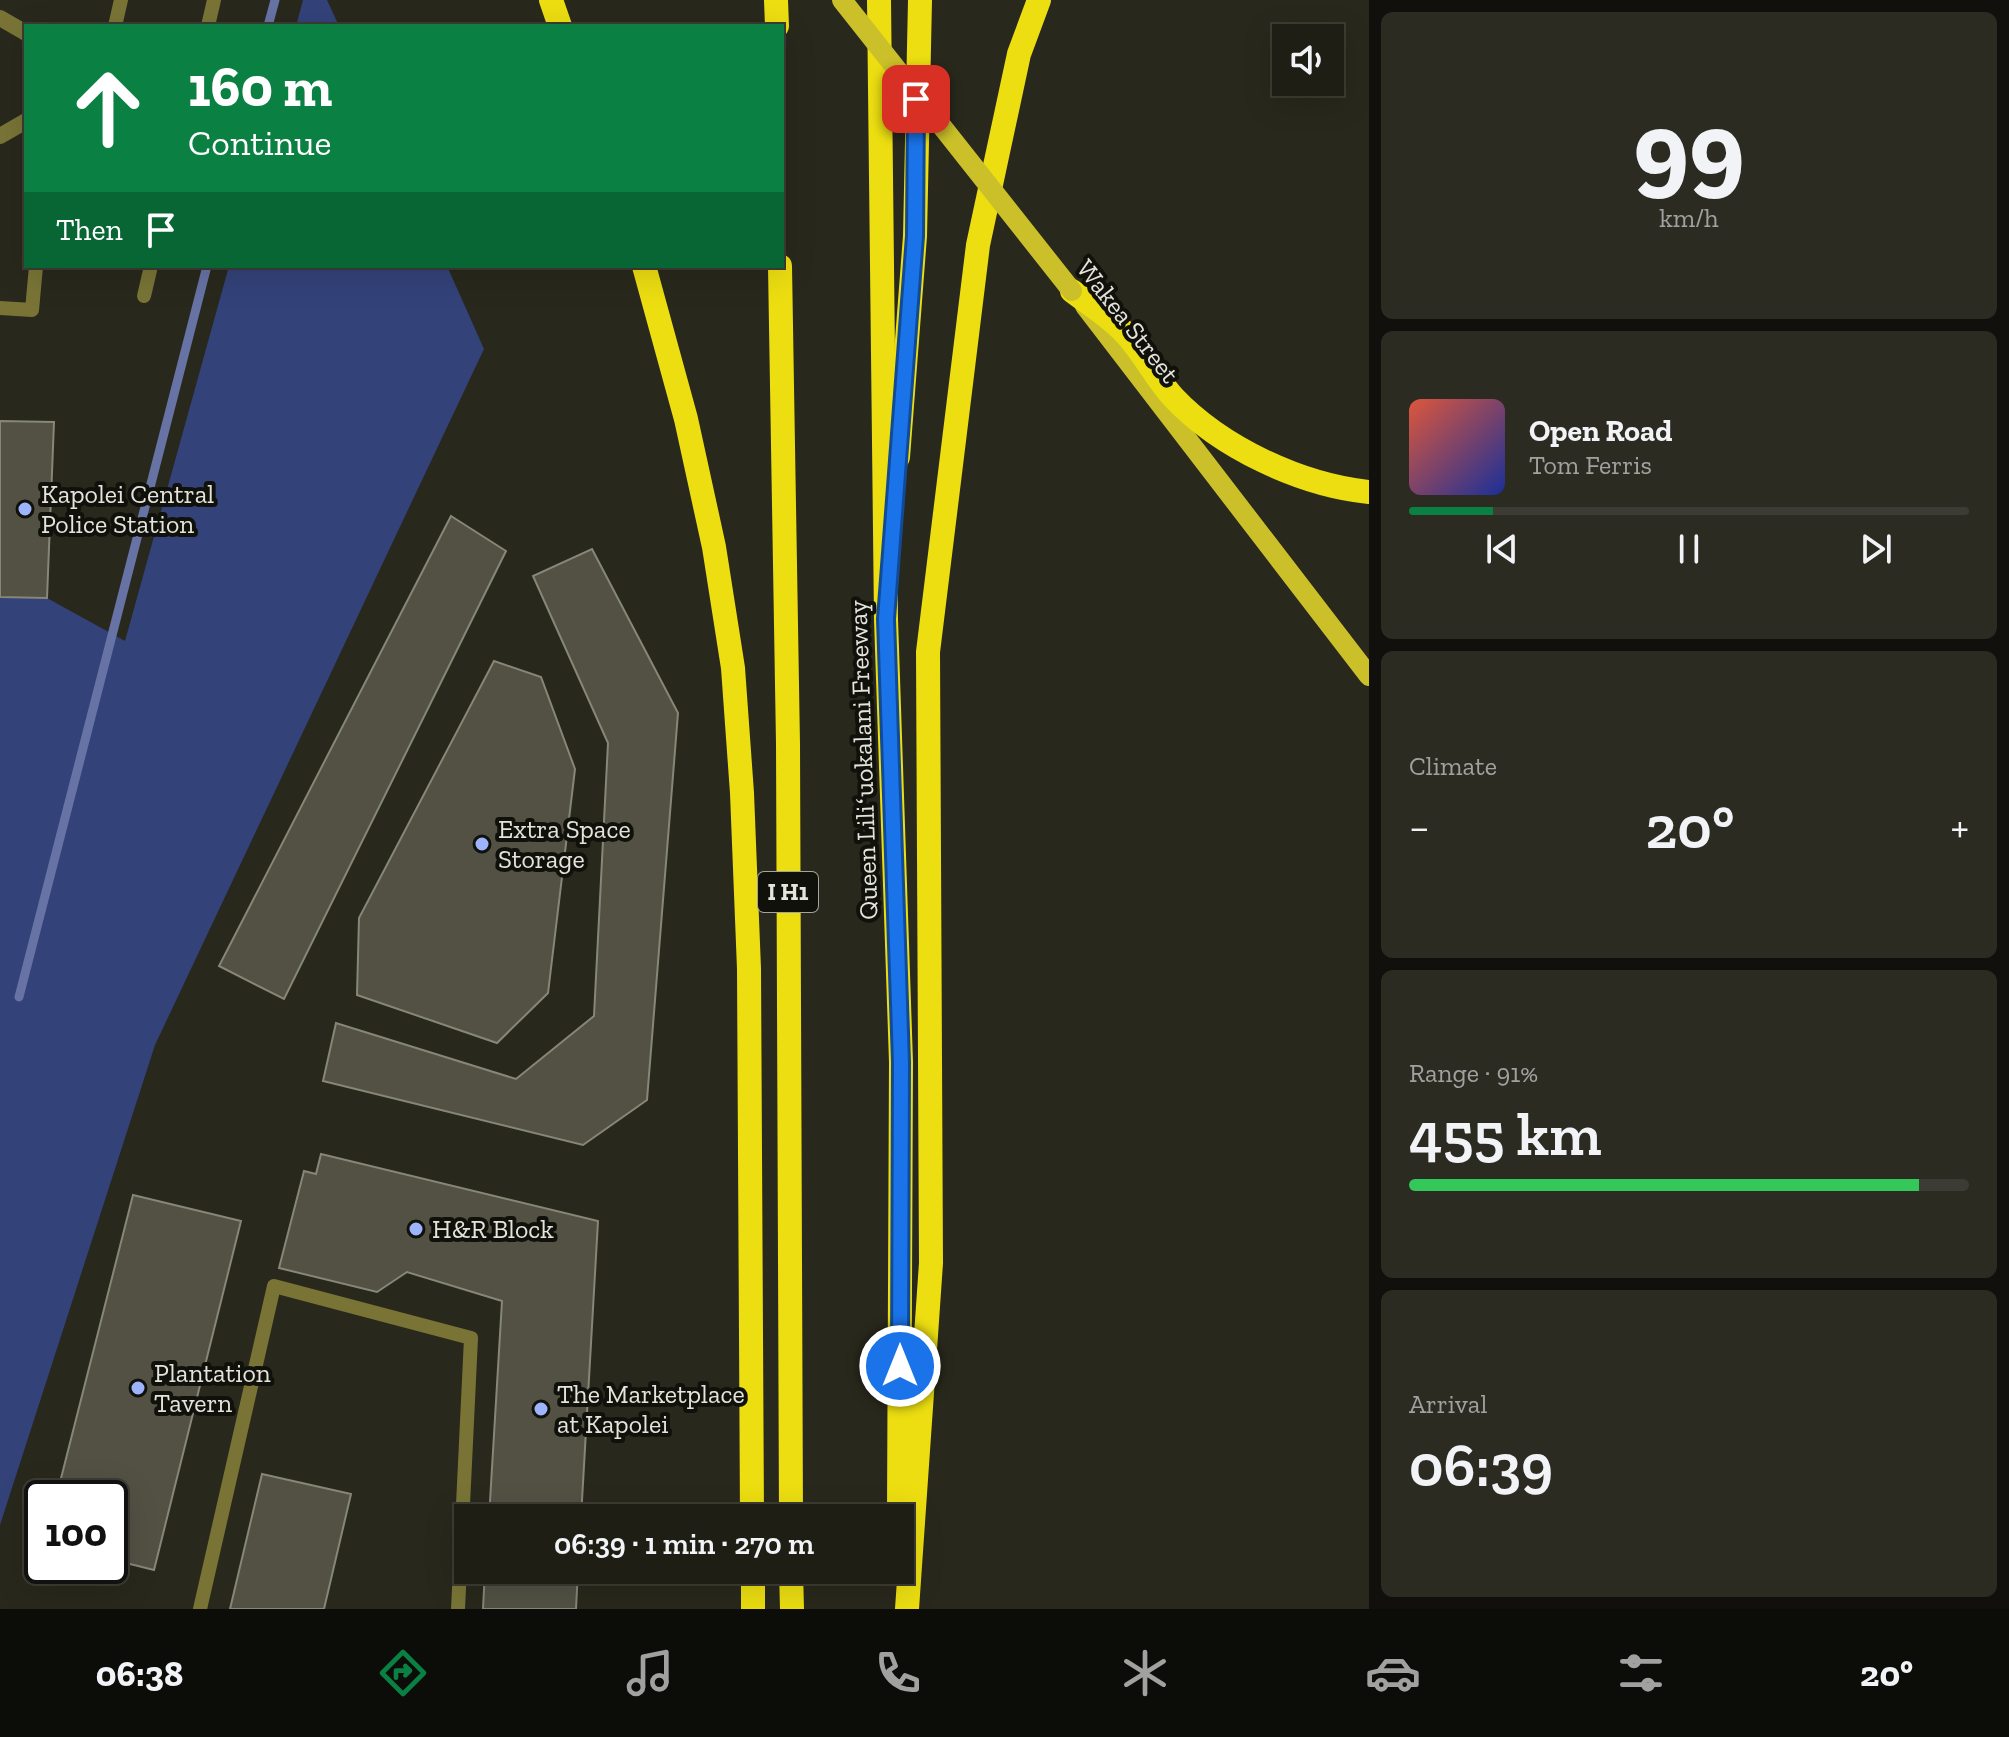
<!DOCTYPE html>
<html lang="en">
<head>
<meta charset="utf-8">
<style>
	:root { --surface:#1f1e15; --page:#2c2b22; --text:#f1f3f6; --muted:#a1a2a0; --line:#3c3c34; --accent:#0b8043 }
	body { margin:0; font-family:"Zilla Slab",serif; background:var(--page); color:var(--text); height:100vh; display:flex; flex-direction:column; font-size:30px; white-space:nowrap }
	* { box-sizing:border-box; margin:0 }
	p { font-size:26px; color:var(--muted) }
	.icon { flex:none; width:44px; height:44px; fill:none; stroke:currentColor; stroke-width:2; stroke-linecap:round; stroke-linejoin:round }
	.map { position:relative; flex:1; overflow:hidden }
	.panel { display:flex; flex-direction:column; gap:12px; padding:12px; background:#11100c; width:640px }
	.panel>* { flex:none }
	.hud { position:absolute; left:24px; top:24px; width:760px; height:244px; border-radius:0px; box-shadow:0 8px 32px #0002,0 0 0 2px var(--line); background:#0b8043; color:#fff; overflow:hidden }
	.buttons { position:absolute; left:1272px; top:24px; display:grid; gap:16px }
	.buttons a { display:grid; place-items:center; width:72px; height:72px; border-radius:0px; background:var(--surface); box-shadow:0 8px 32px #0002,0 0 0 2px var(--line); font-size:40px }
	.speed { position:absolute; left:24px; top:1480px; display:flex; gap:16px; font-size:40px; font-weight:700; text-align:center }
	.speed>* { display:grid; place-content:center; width:104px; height:104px; border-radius:50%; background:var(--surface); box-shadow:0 8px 32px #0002,0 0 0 2px var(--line); line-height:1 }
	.speed .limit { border:4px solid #111; border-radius:12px; background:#fff; color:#111 }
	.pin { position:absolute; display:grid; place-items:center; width:68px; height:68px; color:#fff; margin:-34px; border-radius:16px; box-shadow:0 4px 12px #0006 }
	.me { position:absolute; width:88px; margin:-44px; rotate:0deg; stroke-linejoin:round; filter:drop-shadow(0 0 6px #0008) }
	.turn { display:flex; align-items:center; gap:28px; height:168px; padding:0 32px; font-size:36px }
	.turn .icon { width:104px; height:104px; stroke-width:2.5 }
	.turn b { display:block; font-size:56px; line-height:68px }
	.then { display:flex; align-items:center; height:76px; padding:0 32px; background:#0003; gap:16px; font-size:30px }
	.big { font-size:60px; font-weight:600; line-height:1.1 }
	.panel .card { flex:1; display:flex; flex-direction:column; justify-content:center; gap:12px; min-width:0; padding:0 28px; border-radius:12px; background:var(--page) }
	.panel .dial { align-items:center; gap:0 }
	.dial b { font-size:104px; line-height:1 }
	.song { display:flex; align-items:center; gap:24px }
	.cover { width:96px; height:96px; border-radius:12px; background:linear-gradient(135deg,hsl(10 70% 55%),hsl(230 70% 35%)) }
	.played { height:8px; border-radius:4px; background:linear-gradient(90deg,var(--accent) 15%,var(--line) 15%) }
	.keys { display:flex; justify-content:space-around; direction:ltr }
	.heat { display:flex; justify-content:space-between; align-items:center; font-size:44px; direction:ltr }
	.charge { height:12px; border-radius:6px; background:linear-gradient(90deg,#34c759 91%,var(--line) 0) }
	.trip { position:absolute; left:454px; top:1504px; width:460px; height:80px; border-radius:0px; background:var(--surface); box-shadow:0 8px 32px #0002,0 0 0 2px var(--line); font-weight:600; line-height:80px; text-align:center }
	.dock { display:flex; height:128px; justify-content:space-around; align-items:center; background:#0c0c08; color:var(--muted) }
	.dock .icon { width:56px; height:56px }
	.dock .selected { color:var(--accent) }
	.dock b { font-size:36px; color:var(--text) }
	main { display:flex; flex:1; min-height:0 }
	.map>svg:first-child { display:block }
	.green { fill:#334279 }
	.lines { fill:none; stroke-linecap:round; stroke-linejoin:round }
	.stream { stroke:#6773a5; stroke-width:9 }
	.building { fill:#525144; stroke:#878778; stroke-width:2 }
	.service { stroke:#797436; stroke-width:14 }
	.minor { stroke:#797436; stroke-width:16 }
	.primary { stroke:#cbc029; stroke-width:20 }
	.motorway { stroke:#ecde11; stroke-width:24 }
	.primary-bridge { stroke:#cbc029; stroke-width:20 }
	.route-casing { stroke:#114b97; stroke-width:20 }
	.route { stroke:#1a73e8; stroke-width:14 }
	.poi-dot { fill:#9db4fd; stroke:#11110b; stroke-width:3 }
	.labels { text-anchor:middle; stroke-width:8; stroke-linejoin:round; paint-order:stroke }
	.shield { fill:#11110b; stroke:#a5a49d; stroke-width:2 }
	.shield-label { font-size:24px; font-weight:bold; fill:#e4e3dc }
	.street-label { font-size:26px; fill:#e4e3dc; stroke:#11110b }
	.poi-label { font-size:26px; fill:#e4e3dc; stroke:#11110b; text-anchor:start }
</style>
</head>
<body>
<main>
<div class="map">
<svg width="1369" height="1609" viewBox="0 0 1369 1609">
	<rect width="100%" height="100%" fill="#29281c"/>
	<g class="green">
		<polygon points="303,0 327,0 339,26 296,26"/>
		<polygon points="229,266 447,266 484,349 155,1045 0,1525 0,597 47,598 125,641"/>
	</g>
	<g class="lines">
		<g class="stream">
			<polyline points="268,26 275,0"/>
			<polyline points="19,997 207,266"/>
		</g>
	</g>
	<g class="building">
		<polygon points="0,421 54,422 47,598 0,597"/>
		<polygon points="451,516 506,551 284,999 219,966"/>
		<polygon points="592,549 678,713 647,1100 583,1145 323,1081 336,1023 516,1079 594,1016 608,743 533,576"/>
		<polygon points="494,661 541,677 575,769 548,993 497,1043 357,995 359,918"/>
		<polygon points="321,1154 598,1221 581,1518 489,1518 502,1301 407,1272 377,1292 279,1268 304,1171 316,1174"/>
		<polygon points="133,1195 241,1221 154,1570 110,1559 110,1498 56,1498"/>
		<polygon points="262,1474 351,1494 324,1609 230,1609"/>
		<polygon points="485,1570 578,1570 576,1609 483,1609"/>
	</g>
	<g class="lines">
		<g class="service">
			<polyline points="115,26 121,0"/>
			<polyline points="208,26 214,0"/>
			<polyline points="144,296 151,266"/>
			<polyline points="0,308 32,310 36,266"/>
			<polyline points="200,1609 274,1286 471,1338 458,1609"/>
		</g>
		<g class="minor">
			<polyline points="0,18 26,33"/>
			<polyline points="0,136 26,121"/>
		</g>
		<polyline class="primary" points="1085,306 1369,676"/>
		<g class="motorway">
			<polyline points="551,0 560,26"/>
			<polyline points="776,0 777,26"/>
			<polyline points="879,0 886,619 901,1062 899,1513"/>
			<polyline points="644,266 686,419 714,547 733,668 742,793 749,969 752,1518"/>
			<polyline points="780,266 788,744 791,1518"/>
			<path d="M1072,291C1089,304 1110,317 1125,333C1143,352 1155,377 1173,397C1221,448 1301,485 1369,492"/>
			<polyline points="898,457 915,236 920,0"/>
			<polyline points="753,1570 753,1609"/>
			<polyline points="791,1570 792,1609"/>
			<polyline points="907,1609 931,1263 928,652 978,245 1019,54 1039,0"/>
		</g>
		<polyline class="primary-bridge" points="842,0 1072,291"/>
	</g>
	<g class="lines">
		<defs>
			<polyline id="route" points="900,1366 901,1062 886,619 915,236 916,99"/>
		</defs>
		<use href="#route" class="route-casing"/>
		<use href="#route" class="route"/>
	</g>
	<g class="poi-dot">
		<circle cx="25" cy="509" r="8"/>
		<circle cx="482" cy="844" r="8"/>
		<circle cx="416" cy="1229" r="8"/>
		<circle cx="138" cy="1388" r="8"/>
		<circle cx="541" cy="1409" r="8"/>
	</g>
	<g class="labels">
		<rect class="shield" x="758" y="872" width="60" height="40" rx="6"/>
		<g class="shield-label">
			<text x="788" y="900">I H1</text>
		</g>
		<g class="street-label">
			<text transform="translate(1128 321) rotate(52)" y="9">Wakea Street</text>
			<text transform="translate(863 760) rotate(-92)" y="9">Queen Liliʻuokalani Freeway</text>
		</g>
		<g class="poi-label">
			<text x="41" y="503">Kapolei Central<tspan x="41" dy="30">Police Station</tspan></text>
			<text x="498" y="838">Extra Space<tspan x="498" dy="30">Storage</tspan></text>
			<text x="432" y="1238">H&amp;R Block</text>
			<text x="154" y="1382">Plantation<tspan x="154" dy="30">Tavern</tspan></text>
			<text x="557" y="1403">The Marketplace<tspan x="557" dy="30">at Kapolei</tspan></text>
		</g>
	</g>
</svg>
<div class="buttons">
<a><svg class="icon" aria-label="sound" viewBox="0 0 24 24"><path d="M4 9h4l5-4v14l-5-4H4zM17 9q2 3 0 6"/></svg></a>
</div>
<div class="speed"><div class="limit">100</div></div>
<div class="pin" style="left:916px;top:99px;background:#d93025"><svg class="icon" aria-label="arrive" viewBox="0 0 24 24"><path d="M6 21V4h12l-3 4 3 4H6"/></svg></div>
<svg class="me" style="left:900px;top:1366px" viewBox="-20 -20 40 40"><circle r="17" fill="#1a73e8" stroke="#fff" stroke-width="3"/><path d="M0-11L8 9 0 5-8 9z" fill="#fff"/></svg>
<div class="trip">06:39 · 1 min · 270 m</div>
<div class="hud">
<div class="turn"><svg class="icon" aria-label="ahead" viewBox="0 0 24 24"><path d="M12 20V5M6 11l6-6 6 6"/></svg><div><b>160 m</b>Continue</div></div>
<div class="then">Then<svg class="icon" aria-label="arrive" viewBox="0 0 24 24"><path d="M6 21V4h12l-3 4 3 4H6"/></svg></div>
</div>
</div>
<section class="panel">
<div class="card dial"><b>99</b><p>km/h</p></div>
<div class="card">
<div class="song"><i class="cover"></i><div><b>Open Road</b><p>Tom Ferris</p></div></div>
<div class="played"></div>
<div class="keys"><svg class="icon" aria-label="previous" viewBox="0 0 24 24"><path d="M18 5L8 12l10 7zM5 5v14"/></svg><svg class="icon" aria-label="pause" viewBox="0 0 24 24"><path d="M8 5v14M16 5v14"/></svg><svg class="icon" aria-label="next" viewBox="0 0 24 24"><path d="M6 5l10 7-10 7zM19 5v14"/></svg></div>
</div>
<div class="card"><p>Climate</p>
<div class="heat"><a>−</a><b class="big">20°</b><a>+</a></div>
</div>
<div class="card"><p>Range · 91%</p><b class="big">455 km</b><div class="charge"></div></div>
<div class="card"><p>Arrival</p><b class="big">06:39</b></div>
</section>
</main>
<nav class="dock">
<b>06:38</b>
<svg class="icon selected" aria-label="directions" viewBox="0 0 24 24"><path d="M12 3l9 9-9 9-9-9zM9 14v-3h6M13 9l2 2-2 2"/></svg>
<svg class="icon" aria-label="music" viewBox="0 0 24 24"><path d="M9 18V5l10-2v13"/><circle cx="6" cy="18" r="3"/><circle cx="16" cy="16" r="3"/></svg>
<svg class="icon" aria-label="phone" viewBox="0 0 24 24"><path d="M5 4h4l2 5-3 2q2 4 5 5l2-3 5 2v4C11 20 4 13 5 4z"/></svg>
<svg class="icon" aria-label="climate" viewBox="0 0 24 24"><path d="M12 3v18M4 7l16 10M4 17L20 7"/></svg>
<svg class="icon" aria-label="car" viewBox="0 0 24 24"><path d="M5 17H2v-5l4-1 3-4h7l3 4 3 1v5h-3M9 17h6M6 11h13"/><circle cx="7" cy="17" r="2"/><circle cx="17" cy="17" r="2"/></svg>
<svg class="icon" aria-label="filters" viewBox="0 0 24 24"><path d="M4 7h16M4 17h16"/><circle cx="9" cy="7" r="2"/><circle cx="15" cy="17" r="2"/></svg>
<b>20°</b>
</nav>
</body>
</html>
